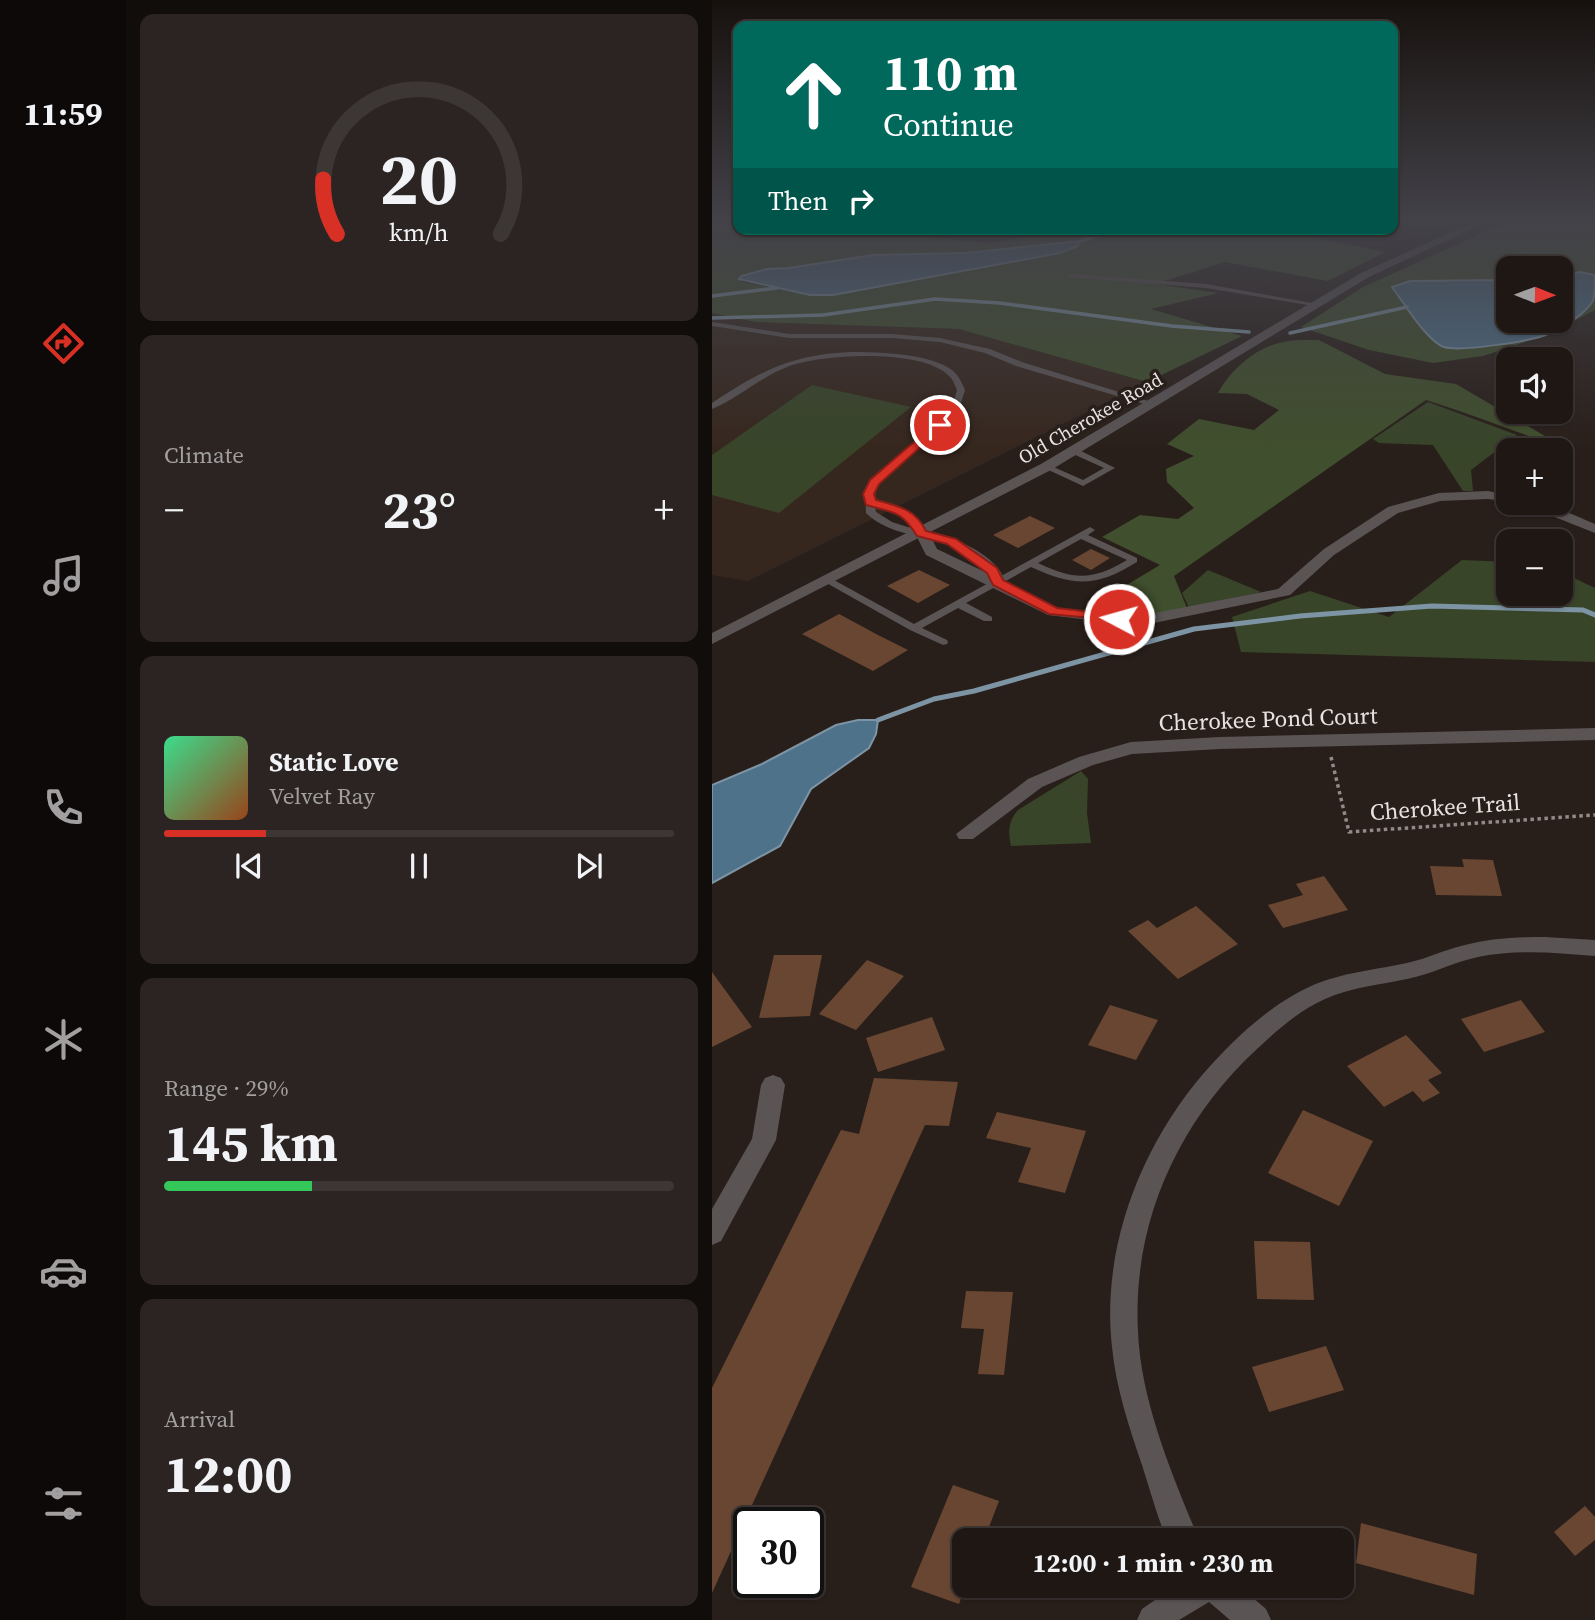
<!DOCTYPE html>
<html lang="en">
<head>
<meta charset="utf-8">
<style>
	:root { --surface:#1f1714; --page:#2c2422; --text:#f1f3f6; --muted:#a19fa0; --line:#3c3634; --accent:#d93025 }
	body { margin:0; font-family:"Source Serif 4",serif; background:var(--page); color:var(--text); height:100vh; display:flex; flex-direction:column; font-size:26px; white-space:nowrap }
	* { box-sizing:border-box; margin:0 }
	p { font-size:23px; color:var(--muted) }
	.icon { flex:none; width:38px; height:38px; fill:none; stroke:currentColor; stroke-width:2; stroke-linecap:round; stroke-linejoin:round }
	.map { position:relative; flex:1; overflow:hidden }
	.panel { display:flex; flex-direction:column; gap:14px; padding:14px; background:#110d0b; width:586px }
	.panel>* { flex:none }
	.top-card { position:absolute; left:21px; top:21px; width:665px; height:214px; border-radius:14px; box-shadow:0 2px 5px #0004,0 0 0 2px var(--line); background:#00695c; color:#fff; overflow:hidden }
	.needle { width:46px; rotate:91deg }
	.controls { position:absolute; left:784px; top:256px; display:grid; gap:14px }
	.controls a { display:grid; place-items:center; width:77px; height:77px; border-radius:14px; background:var(--surface); box-shadow:0 2px 5px #0004,0 0 0 2px var(--line); font-size:35px }
	.speed { position:absolute; left:21px; top:1507px; display:flex; gap:14px; font-size:35px; font-weight:700; text-align:center }
	.speed>* { display:grid; place-content:center; width:91px; height:91px; border-radius:50%; background:var(--surface); box-shadow:0 2px 5px #0004,0 0 0 2px var(--line); line-height:1 }
	.speed .limit { border:4px solid #111; border-radius:10px; background:#fff; color:#111 }
	.pin { position:absolute; display:grid; place-items:center; width:60px; height:60px; color:#fff; margin:-30px; border:4px solid #fff; border-radius:50%; box-shadow:0 2px 7px #0007 }
	.me { position:absolute; width:77px; margin:-38px; rotate:276deg; stroke-linejoin:round; filter:drop-shadow(0 0 5px #0008) }
	.turn { display:flex; align-items:center; gap:24px; height:147px; padding:0 35px; font-size:32px }
	.turn .icon { width:91px; height:91px; stroke-width:2.5 }
	.turn b { display:block; font-size:49px; line-height:60px }
	.then { display:flex; align-items:center; height:66px; padding:0 35px; background:#0003; gap:14px; font-size:26px }
	.big { font-size:52px; font-weight:700; line-height:1.1 }
	.panel .card { flex:1; display:flex; flex-direction:column; justify-content:center; gap:10px; min-width:0; padding:0 24px; border-radius:14px; background:var(--page) }
	.panel .dial { align-items:center; gap:0 }
	.dial svg { height:182px; overflow:visible; fill:none; stroke:var(--line); stroke-width:7; stroke-linecap:round; text-anchor:middle }
	.dial text { fill:var(--text); stroke:none }
	.song { display:flex; align-items:center; gap:21px }
	.cover { width:84px; height:84px; border-radius:10px; background:linear-gradient(135deg,hsl(150 70% 55%),hsl(20 70% 35%)) }
	.played { height:7px; border-radius:4px; background:linear-gradient(90deg,var(--accent) 20%,var(--line) 20%) }
	.keys { display:flex; justify-content:space-around; direction:ltr }
	.heat { display:flex; justify-content:space-between; align-items:center; font-size:38px; direction:ltr }
	.charge { height:10px; border-radius:5px; background:linear-gradient(90deg,#34c759 29%,var(--line) 0) }
	.trip { position:absolute; left:240px; top:1528px; width:402px; height:70px; border-radius:14px; background:var(--surface); box-shadow:0 2px 5px #0004,0 0 0 2px var(--line); font-weight:700; line-height:70px; text-align:center }
	main { display:flex; flex:1; min-height:0 }
	.menu { display:flex; flex-direction:column; width:126px; justify-content:space-around; align-items:center; background:#0c0908; color:var(--muted) }
	.menu .icon { width:49px; height:49px }
	.menu .on { color:var(--accent) }
	.menu b { font-size:32px; color:var(--text) }
	.map>svg:first-child { display:block }
	.built { fill:#36271e }
	.green { fill:#384529 }
	.forest { fill:#404f2d; fill-rule:evenodd }
	.water { fill:#4f728b; stroke:#7d94a4; stroke-width:2 }
	.lines { fill:none; stroke-linecap:round; stroke-linejoin:round }
	.stream-far1 { stroke:#7d94a4; stroke-width:3.5 }
	.stream { stroke:#7d94a4; stroke-width:5 }
	.building { fill:#684631 }
	.path { stroke:#928a86; stroke-width:3.5; stroke-dasharray:3.5 3.5; stroke-linecap:butt }
	.service { fill:#5a5455; fill-rule:evenodd }
	.minor { fill:#5a5455; fill-rule:evenodd }
	.tertiary { fill:#5a5455; fill-rule:evenodd }
	.route { fill:#d93025; stroke:#8d1f18; stroke-width:2 }
	.labels { text-anchor:middle; stroke-width:7; stroke-linejoin:round; paint-order:stroke }
	.far-street-label { font-size:19px; fill:#e9e3df; stroke:#291f1a }
	.street-label { font-size:23px; fill:#e9e3df; stroke:#291f1a }
</style>
</head>
<body>
<main>
<nav class="menu">
<b>11:59</b>
<svg class="icon on" aria-label="directions" viewBox="0 0 24 24"><path d="M12 3l9 9-9 9-9-9zM9 14v-3h6M13 9l2 2-2 2"/></svg>
<svg class="icon" aria-label="music" viewBox="0 0 24 24"><path d="M9 18V5l10-2v13"/><circle cx="6" cy="18" r="3"/><circle cx="16" cy="16" r="3"/></svg>
<svg class="icon" aria-label="phone" viewBox="0 0 24 24"><path d="M5 4h4l2 5-3 2q2 4 5 5l2-3 5 2v4C11 20 4 13 5 4z"/></svg>
<svg class="icon" aria-label="climate" viewBox="0 0 24 24"><path d="M12 3v18M4 7l16 10M4 17L20 7"/></svg>
<svg class="icon" aria-label="car" viewBox="0 0 24 24"><path d="M5 17H2v-5l4-1 3-4h7l3 4 3 1v5h-3M9 17h6M6 11h13"/><circle cx="7" cy="17" r="2"/><circle cx="17" cy="17" r="2"/></svg>
<svg class="icon" aria-label="filters" viewBox="0 0 24 24"><path d="M4 7h16M4 17h16"/><circle cx="9" cy="7" r="2"/><circle cx="15" cy="17" r="2"/></svg>
</nav>
<section class="panel">
<div class="card dial"><svg viewBox="0 0 100 80">
<path d="M14 69A42 42 0 1 1 86 69"/>
<path d="M14 69A42 42 0 0 1 8 45" stroke="#d93025"/>
<text x="50" y="56" font-size="32" font-weight="700">20</text>
<text x="50" y="72" font-size="11">km/h</text>
</svg></div>
<div class="card"><p>Climate</p>
<div class="heat"><a>−</a><b class="big">23°</b><a>+</a></div>
</div>
<div class="card">
<div class="song"><i class="cover"></i><div><b>Static Love</b><p>Velvet Ray</p></div></div>
<div class="played"></div>
<div class="keys"><svg class="icon" aria-label="previous" viewBox="0 0 24 24"><path d="M18 5L8 12l10 7zM5 5v14"/></svg><svg class="icon" aria-label="pause" viewBox="0 0 24 24"><path d="M8 5v14M16 5v14"/></svg><svg class="icon" aria-label="next" viewBox="0 0 24 24"><path d="M6 5l10 7-10 7zM19 5v14"/></svg></div>
</div>
<div class="card"><p>Range · 29%</p><b class="big">145 km</b><div class="charge"></div></div>
<div class="card"><p>Arrival</p><b class="big">12:00</b></div>
</section>
<div class="map">
<svg width="883" height="1620" viewBox="0 0 883 1620">
	<rect width="100%" height="100%" fill="#291f1a"/>
	<polygon class="built" points="0,313 43,322 247,329 435,382 36,581 0,575"/>
	<g class="green">
		<polygon points="100,385 199,407 67,513 0,495 0,455"/>
		<polygon points="716,402 805,435 759,470 761,491 751,491 721,445 667,443 661,439"/>
		<polygon points="750,560 796,562 796,593 849,593 849,572 883,588 883,662 529,652 520,617 598,591 677,617"/>
		<polygon points="496,570 549,592 478,610 470,593"/>
		<path d="M369,771L376,779L375,813L379,843L299,846C296,831 296,822 306,810Z"/>
	</g>
	<g class="forest">
		<path d="M0,222H26V229H227L212,237L276,243L315,237V229H581L576,232L673,252L616,281L513,262L443,284L507,293L439,309L530,336L435,382L247,329L43,322L0,313ZM354,241L367,242L366,246L348,253L121,295H98L31,282L27,279L55,269L77,268L161,255L254,253Z"/>
		<path d="M795,222H883V310L837,334L771,356L721,363L657,350L589,327L651,287ZM796,268H849V320H796Z"/>
		<path d="M607,340L673,374L744,384L855,449C808,434 762,415 714,400L462,576L477,613L427,621L366,614L448,565L390,537L428,515L466,519L482,508L455,482L454,469L482,456L455,444L487,419L542,430L567,410L535,394L506,393C518,371 542,349 567,343C579,339 594,340 607,340Z"/>
	</g>
	<g class="water">
		<polygon points="367,241 366,246 348,253 121,295 98,295 27,279 29,276 55,269 77,268 161,255 254,253"/>
		<path d="M868,272L883,275C883,283 883,294 881,301C873,314 852,327 838,333C823,341 748,352 732,347C715,341 691,302 680,287L698,281L796,280V320H849V276Z"/>
		<polygon points="146,720 166,720 164,734 157,748 99,789 68,846 0,883 0,785 50,764 124,725"/>
	</g>
	<g class="lines">
		<g class="stream-far1">
			<polyline points="367,241 415,229"/>
			<polyline points="0,296 65,288"/>
			<polyline points="0,318 111,315 223,299 288,303 460,326 537,332"/>
			<polyline points="578,333 695,307"/>
		</g>
		<polyline class="stream" points="166,720 222,699 262,691 482,629 588,616 720,606 871,610 883,615"/>
	</g>
	<g class="building">
		<polygon points="318,516 343,528 306,548 281,535"/>
		<polygon points="379,549 398,558 379,570 360,560"/>
		<polygon points="207,570 238,585 206,603 175,586"/>
		<polygon points="127,614 166,635 196,650 161,671 90,634"/>
		<polygon points="750,859 781,860 790,896 724,895 718,866 752,867"/>
		<polygon points="612,876 636,910 571,928 556,905 591,895 584,884"/>
		<polygon points="484,906 526,944 466,979 416,931 436,920 445,928"/>
		<polygon points="62,955 110,955 98,1016 47,1018"/>
		<polygon points="155,960 192,976 144,1030 107,1014"/>
		<polygon points="0,972 40,1027 0,1047"/>
		<polygon points="809,1000 833,1032 772,1052 749,1019"/>
		<polygon points="398,1005 446,1020 424,1060 376,1045"/>
		<polygon points="220,1017 233,1050 166,1072 154,1038"/>
		<polygon points="694,1035 730,1073 716,1080 728,1093 711,1102 701,1091 672,1107 635,1066"/>
		<polygon points="162,1078 246,1082 237,1126 213,1125 0,1593 0,1388 129,1130 147,1134"/>
		<polygon points="591,1110 661,1141 627,1206 556,1173"/>
		<polygon points="285,1112 374,1131 353,1193 306,1182 319,1148 274,1138"/>
		<polygon points="542,1241 598,1242 602,1300 545,1299"/>
		<polygon points="254,1291 301,1292 292,1375 266,1374 272,1329 249,1328"/>
		<polygon points="614,1346 632,1390 557,1412 540,1367"/>
		<polygon points="241,1485 287,1501 272,1540 252,1540 252,1590 247,1604 199,1587"/>
		<polygon points="873,1506 883,1517 883,1540 863,1556 842,1532"/>
		<polygon points="649,1523 765,1554 762,1595 644,1563"/>
	</g>
	<g class="lines">
		<polyline class="path" points="619,757 637,832 883,815"/>
		<g class="service">
			<polygon points="360,274 494,284 606,304 602,306 494,288 358,277 357,276"/>
			<polygon points="0,322 77,334 180,334 228,338 278,349 310,362 446,404 439,406 304,366 273,353 228,342 180,338 77,338 0,326"/>
			<path d="M138,352C164,352 228,353 245,375C248,379 251,385 253,390L246,413L174,475L165,487L162,500C186,505 201,513 215,533L213,535C194,536 168,527 154,513C153,495 156,485 168,471L239,410L245,390C243,386 241,379 237,376C210,348 109,354 75,367C47,378 25,399 0,409V403C48,371 79,355 138,352ZM163,506L185,513L202,529L180,522L164,512Z"/>
			<polygon points="359,449 365,449 403,468 371,486 330,467 337,465 371,480 392,468 359,453"/>
			<path d="M378,527L383,530L376,535L425,558V562C385,587 362,587 319,567L254,603L280,617V621H272L246,608L210,628L235,640L236,642L235,644L231,645L198,630L111,581L112,579H120L202,624ZM369,539L415,560C380,581 362,580 326,563Z"/>
		</g>
		<g class="minor">
			<path d="M776,491L796,495V502H800L776,499L728,501L686,513L622,555L578,595L427,626L336,615L214,555L203,533L210,529C236,535 280,551 292,578L290,581L346,608L427,616L566,589L612,549L676,507L727,493ZM221,541L234,544L273,572L225,549Z"/>
			<path d="M805,502C836,502 855,512 883,524V533Z"/>
			<polygon points="883,728 883,740 508,749 420,754 381,765 330,787 261,839 247,839 244,834 316,779 367,757 419,742 508,737"/>
			<path d="M833,937L883,940V956C844,953 805,949 766,957C742,962 720,974 695,979C668,985 639,987 613,999C588,1010 565,1030 545,1049C466,1122 420,1223 426,1332C429,1403 461,1476 487,1540H455C445,1516 438,1490 430,1465C417,1427 404,1388 400,1347C389,1249 428,1148 491,1074C520,1041 556,1006 597,987C629,972 665,970 699,962C716,958 732,950 749,946C777,938 805,937 833,937Z"/>
			<polygon points="61,1075 69,1078 73,1085 64,1140 9,1241 0,1245 0,1209 40,1139 49,1085 53,1078"/>
			<polygon points="463,1586 527,1586 554,1609 559,1620 518,1620 497,1602 467,1620 425,1620 430,1609"/>
		</g>
		<polygon class="tertiary" points="762,222 775,222 657,277 339,470 0,644 0,633 329,464 649,273"/>
	</g>
	<linearGradient id="sky" x2="0" y2="1"><stop stop-color="#17110e"/><stop offset="0.49" stop-color="#434249"/><stop offset="1" stop-color="#434249" stop-opacity="0"/></linearGradient>
	<rect width="883" height="449" fill="url(#sky)"/>
	<path class="route" d="M224,423L233,425L167,484L162,494L164,500C186,506 203,509 214,531L244,539L285,568L291,580L345,608L407,615L411,616V621L337,614L281,585L275,573L235,544L205,536C189,510 182,513 154,505L151,494L158,480Z"/>
	<g class="labels">
		<g class="far-street-label">
			<text transform="translate(378 418) rotate(-30)" y="7">Old Cherokee Road</text>
		</g>
		<g class="street-label">
			<text transform="translate(556 719) rotate(-2)" y="8">Cherokee Pond Court</text>
			<text transform="translate(733 807) rotate(-4)" y="8">Cherokee Trail</text>
		</g>
	</g>
</svg>
<div class="controls">
<a><svg class="needle" viewBox="-14 -14 28 28"><path d="M0-13l5 13h-10z" fill="#e53935"/><path d="M0 13l5-13h-10z" fill="#a19fa0"/></svg></a>
<a><svg class="icon" aria-label="sound" viewBox="0 0 24 24"><path d="M4 9h4l5-4v14l-5-4H4zM17 9q2 3 0 6"/></svg></a>
<a>+</a>
<a>−</a>
</div>
<div class="speed"><div class="limit">30</div></div>
<div class="pin" style="left:228px;top:425px;background:#d93025"><svg class="icon" aria-label="arrive" viewBox="0 0 24 24"><path d="M6 21V4h12l-3 4 3 4H6"/></svg></div>
<svg class="me" style="left:407px;top:619px" viewBox="-20 -20 40 40"><circle r="17" fill="#d93025" stroke="#fff" stroke-width="3"/><path d="M0-11L8 9 0 5-8 9z" fill="#fff"/></svg>
<div class="trip">12:00 · 1 min · 230 m</div>
<div class="top-card">
<div class="turn"><svg class="icon" aria-label="ahead" viewBox="0 0 24 24"><path d="M12 20V5M6 11l6-6 6 6"/></svg><div><b>110 m</b>Continue</div></div>
<div class="then">Then<svg class="icon" aria-label="right" viewBox="0 0 24 24"><path d="M7 20v-9h11M14 6l5 5-5 5"/></svg></div>
</div>
</div>
</main>
</body>
</html>
